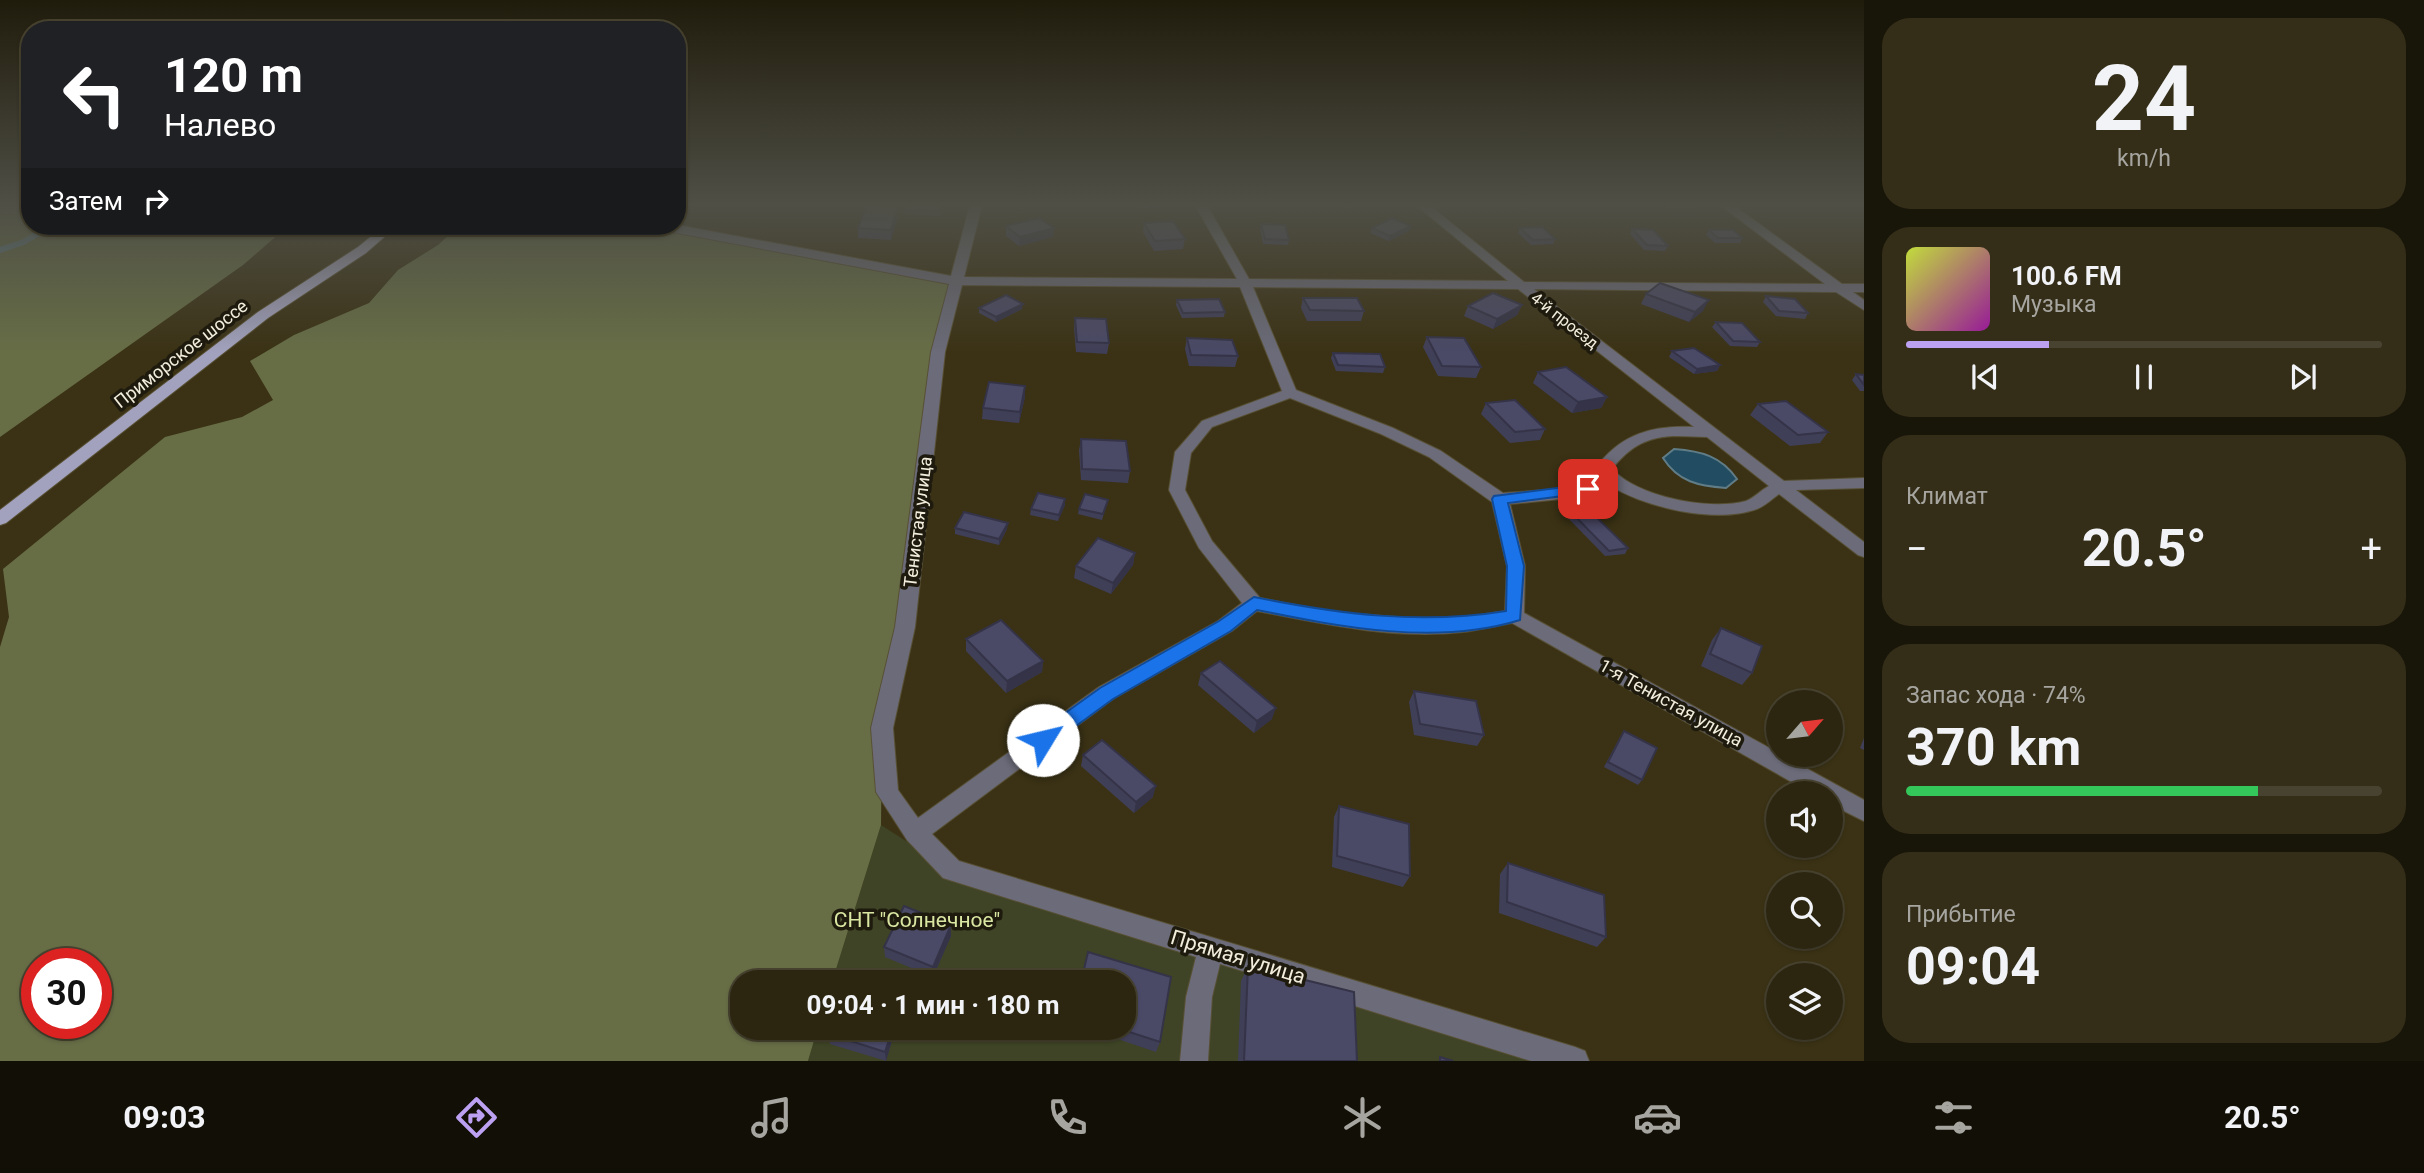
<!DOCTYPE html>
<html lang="ru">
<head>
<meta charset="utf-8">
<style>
	:root { --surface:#2c2610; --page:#342e19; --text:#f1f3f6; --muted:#a6a59f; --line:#484330; --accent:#bca0f2 }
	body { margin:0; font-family:Roboto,sans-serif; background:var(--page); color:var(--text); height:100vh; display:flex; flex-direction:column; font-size:26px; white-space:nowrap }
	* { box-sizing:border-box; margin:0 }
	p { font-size:23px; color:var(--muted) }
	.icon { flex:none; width:38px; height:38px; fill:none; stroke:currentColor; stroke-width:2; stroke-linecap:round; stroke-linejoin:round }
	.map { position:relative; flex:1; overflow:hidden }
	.details { display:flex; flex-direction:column; gap:18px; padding:18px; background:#181509; width:560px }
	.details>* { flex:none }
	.top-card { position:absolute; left:21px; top:21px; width:665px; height:214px; border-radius:28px; box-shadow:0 2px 5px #0004,0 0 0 2px var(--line); background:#202124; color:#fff; overflow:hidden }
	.needle { width:46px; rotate:62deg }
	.fabs { position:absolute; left:1766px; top:690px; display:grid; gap:14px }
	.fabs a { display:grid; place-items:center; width:77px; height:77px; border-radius:50%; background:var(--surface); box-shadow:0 2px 5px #0004,0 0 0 2px var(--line); font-size:35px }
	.speed { position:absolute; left:21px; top:948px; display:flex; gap:14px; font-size:35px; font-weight:700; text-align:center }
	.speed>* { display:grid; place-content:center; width:91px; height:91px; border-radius:50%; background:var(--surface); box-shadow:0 2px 5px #0004,0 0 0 2px var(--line); line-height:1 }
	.speed .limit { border:10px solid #d22; background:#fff; color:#111 }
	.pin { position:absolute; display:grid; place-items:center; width:60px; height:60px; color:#fff; margin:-30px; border-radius:14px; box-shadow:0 4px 10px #0006 }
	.me { position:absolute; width:77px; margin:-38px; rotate:54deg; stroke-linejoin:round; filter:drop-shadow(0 0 5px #0008) }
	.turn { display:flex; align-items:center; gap:24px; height:147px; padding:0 28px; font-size:32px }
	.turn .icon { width:91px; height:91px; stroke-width:2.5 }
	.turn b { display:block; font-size:49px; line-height:60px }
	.then { display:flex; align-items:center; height:66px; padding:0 28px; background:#0003; gap:14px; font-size:26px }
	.big { font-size:52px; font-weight:700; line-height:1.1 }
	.details .widget { flex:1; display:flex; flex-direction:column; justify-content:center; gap:10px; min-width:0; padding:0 24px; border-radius:28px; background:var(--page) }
	.details .dial { align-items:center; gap:0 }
	.dial b { font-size:91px; line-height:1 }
	.song { display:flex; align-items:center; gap:21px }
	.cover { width:84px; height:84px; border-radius:10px; background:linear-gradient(135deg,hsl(70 70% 55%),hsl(300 70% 35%)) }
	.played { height:7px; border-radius:4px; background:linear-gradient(90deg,var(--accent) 30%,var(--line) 30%) }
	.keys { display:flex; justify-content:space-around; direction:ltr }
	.heat { display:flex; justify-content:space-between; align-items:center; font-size:38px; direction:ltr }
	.charge { height:10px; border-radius:5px; background:linear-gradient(90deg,#34c759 74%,var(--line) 0) }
	.trip { position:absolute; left:730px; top:970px; width:406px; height:70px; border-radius:28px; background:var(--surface); box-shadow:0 2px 5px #0004,0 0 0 2px var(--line); font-weight:700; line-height:70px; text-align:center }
	.tabs { display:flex; height:112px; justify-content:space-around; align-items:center; background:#120f06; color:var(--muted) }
	.tabs .icon { width:49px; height:49px }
	.tabs .active { color:var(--accent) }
	.tabs b { font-size:32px; color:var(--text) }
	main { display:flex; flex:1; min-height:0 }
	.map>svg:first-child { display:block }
	.green { fill:#3e4425 }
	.forest { fill:#676e46; fill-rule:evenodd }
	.water { fill:#214c61; stroke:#607c86; stroke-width:2 }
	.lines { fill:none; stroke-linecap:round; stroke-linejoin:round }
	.stream { stroke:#607c86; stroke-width:6 }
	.street-casing { stroke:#585035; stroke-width:2 }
	.primary-casing { stroke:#585035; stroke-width:2 }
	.street { fill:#6b6b79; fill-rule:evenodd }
	.primary { fill:#a2a2be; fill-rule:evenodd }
	.wall { fill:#403f58 }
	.shaded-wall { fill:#343347 }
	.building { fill:#4a4966; stroke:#343347; stroke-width:2 }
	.route { fill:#1a73e8; stroke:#114b97; stroke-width:2 }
	.labels { text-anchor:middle; stroke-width:7; stroke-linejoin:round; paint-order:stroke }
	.far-street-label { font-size:16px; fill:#f2eddc; stroke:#1e1b0e }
	.street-label { font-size:18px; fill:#f2eddc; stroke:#1e1b0e }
	.near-park-label { font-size:21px; fill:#dae7a2; stroke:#1e1b0e }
	.near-street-label { font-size:21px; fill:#f2eddc; stroke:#1e1b0e }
</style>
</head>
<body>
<main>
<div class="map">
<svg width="1864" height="1061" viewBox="0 0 1864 1061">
	<rect width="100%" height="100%" fill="#3b3215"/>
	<polygon class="green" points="881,825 951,870 1575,1061 808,1061 818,1027 1124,1027 1124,982 832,982"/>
	<g class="forest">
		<polygon points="0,205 30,205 30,226 288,226 243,265 0,437"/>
		<path d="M459,226H676L940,278L954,289L882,728L881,825L832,982H742V1027H818L808,1061H0V647L9,617L3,569L165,437L242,417L273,400L250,361L294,335L369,303L398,270L438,245ZM37,964H96V1024H37Z"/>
	</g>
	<path class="water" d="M1674,449C1701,451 1721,456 1737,479L1726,488C1699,486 1678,482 1663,458Z"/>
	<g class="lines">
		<polyline class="stream" points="0,250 24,242 50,226"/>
		<defs>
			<path id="street" d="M970,205H982L964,277L1237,279L1195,205H1207L1249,279L1508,281L1416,205H1429L1524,282L1825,284L1720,205H1733L1842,284H1864V292H1853L1864,300V310L1836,292L1534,289L1784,481L1864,478V488L1796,490L1864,542V557L1858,555L1779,494C1772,499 1765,506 1757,509C1715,524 1646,508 1609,485L1561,499L1510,504L1525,566L1524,613L1864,800V821L1830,804V793H1811L1512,623C1496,626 1479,630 1463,632C1396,640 1323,624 1257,611L1232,631L1113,699L932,834L959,861L1575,1047L1585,1051L1589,1061H1531L1220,964L1212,997L1208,1061H1180L1186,997L1196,957L943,878L907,840L876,792L871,728L895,627L931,352L949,284L661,230L655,226L677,225L951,276ZM962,285L1240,287L1282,391L1202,421L1175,452L1169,490L1199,548L1242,603L1218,621L1099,687L918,818L898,790L893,728L915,627L945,352ZM1253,287L1518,289L1694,427C1652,425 1620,434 1595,469L1601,477L1560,489L1503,493L1441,451L1393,428L1296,390ZM1290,398L1381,434L1429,457L1492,502L1507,566L1505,611L1461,618H1410L1331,612L1260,598L1212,541L1185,490L1191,453L1212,427ZM1678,436L1707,437L1769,486C1761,490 1754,498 1746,501C1709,511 1638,497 1612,469C1630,446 1648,436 1678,436Z"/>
			<polygon id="primary" points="384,226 397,226 366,253 268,318 6,523 0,525 0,510 258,312 358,247"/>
		</defs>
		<use href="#street" class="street-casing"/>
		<use href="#primary" class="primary-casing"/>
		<use href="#street" class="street"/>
		<use href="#primary" class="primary"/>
	</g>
	<g class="wall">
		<polygon points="942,205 940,216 905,214 905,210"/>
		<polygon points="1136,205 1166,205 1166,207 1138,208"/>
		<polygon points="1270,205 1295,205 1295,206"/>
		<polygon points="1340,205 1356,205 1351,208"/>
		<polygon points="1485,205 1510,205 1510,206 1487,207"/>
		<polygon points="1665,205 1696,205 1694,209 1670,209"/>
		<polygon points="898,207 898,216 891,240 858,238 858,228"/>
		<polygon points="1144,223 1185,239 1183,249 1154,251 1143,232"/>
		<polygon points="1261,224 1289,240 1288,245 1263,244 1260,229"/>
		<polygon points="1006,226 1054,228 1053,237 1019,246 1006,236"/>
		<polygon points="1411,226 1409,231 1389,241 1370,233 1372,228"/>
		<polygon points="1520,228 1555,239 1553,244 1531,245 1518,233"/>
		<polygon points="1632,229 1668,246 1665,251 1644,250 1630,234"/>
		<polygon points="1709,230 1742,238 1740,243 1715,243 1706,235"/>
		<polygon points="1646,294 1703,311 1689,322 1641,304"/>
		<polygon points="1766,296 1808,313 1805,319 1776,316 1763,302"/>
		<polygon points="1303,298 1364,311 1361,321 1307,321 1301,308"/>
		<polygon points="1177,300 1225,312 1224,317 1182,318 1176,305"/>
		<polygon points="1522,305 1517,315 1493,329 1464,316 1468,306"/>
		<polygon points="979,308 1022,309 996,322 979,313"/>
		<polygon points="1075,318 1109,343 1107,354 1076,352 1074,328"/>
		<polygon points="1716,322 1760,342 1757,347 1730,346 1712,327"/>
		<polygon points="1427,337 1481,367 1476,378 1438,376 1423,347"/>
		<polygon points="1187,338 1238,356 1235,367 1189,366 1185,349"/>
		<polygon points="1672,351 1720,365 1717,371 1694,374 1669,357"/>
		<polygon points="1333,353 1385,367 1383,373 1336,371 1331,358"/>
		<polygon points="1538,372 1607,397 1601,408 1572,413 1533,383"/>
		<polygon points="1856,374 1864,375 1864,391 1860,391 1852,380"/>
		<polygon points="1025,386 1025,397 1019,423 982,419 983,408"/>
		<polygon points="1486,403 1545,429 1540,440 1510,443 1481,414"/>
		<polygon points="1758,404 1828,432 1820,443 1790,446 1750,415"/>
		<polygon points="1081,439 1130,471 1128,483 1081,480 1079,450"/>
		<polygon points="1108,500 1102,520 1078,514 1079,509"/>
		<polygon points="1065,505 1058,521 1030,515 1031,509"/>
		<polygon points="1570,511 1628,548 1625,554 1605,556 1567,517"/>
		<polygon points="955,528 1007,529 999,545 955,534"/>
		<polygon points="1135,553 1133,565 1111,594 1074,578 1076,566"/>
		<polygon points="1721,628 1752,673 1742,685 1701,666 1712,640"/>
		<polygon points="966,639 1043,661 1042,672 1006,693 966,651"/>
		<polygon points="1201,673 1272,719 1254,733 1198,685"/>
		<polygon points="1414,691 1484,735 1477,746 1414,735 1409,702"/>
		<polygon points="1624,731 1642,780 1638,785 1604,767 1620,737"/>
		<polygon points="1864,738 1864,750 1860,748"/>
		<polygon points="1083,755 1153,797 1134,813 1081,766"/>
		<polygon points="1339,806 1410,876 1403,887 1332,867 1334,817"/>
		<polygon points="1508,863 1606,937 1597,947 1499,913 1500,874"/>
		<polygon points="951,925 951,936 933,977 885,957 884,947"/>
		<polygon points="1248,966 1357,1061 1238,1061 1241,981"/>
		<polygon points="896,1027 886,1061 830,1044 829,1034"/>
		<polygon points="1082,1027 1124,1027 1160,1042 1156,1052"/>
	</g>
	<g class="shaded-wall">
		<polygon points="898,207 898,216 891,240 891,230"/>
		<polygon points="1411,226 1409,231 1389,241 1390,236"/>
		<polygon points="1054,228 1053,237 1019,246 1020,237"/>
		<polygon points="1709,300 1703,311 1689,322 1695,312"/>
		<polygon points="1023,304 1022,309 996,322 996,317"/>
		<polygon points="1522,305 1517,315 1493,329 1497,319"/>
		<polygon points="1720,365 1717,371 1694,374 1697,369"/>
		<polygon points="1025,386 1025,397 1019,423 1020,412"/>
		<polygon points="1607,397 1601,408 1572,413 1578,402"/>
		<polygon points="1065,499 1065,505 1058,521 1059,515"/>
		<polygon points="1008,523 1007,529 999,545 999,539"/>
		<polygon points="1135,553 1133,565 1111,594 1113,583"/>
		<polygon points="1043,661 1042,672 1006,693 1007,681"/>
		<polygon points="1276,708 1272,719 1254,733 1257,721"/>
		<polygon points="1156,786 1153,797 1134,813 1136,802"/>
		<polygon points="951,925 951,936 933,977 933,967"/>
		<polygon points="893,1027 896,1027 886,1061 885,1052"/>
	</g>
	<g class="building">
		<polygon points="867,205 898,207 891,230 858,228"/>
		<polygon points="906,205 942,205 940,211 905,210"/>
		<polygon points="1039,218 1054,228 1020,237 1006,226"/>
		<polygon points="1392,218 1411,226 1390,236 1372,228"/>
		<polygon points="1173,221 1185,239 1155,241 1144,223"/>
		<polygon points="1261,224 1285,225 1289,240 1265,239"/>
		<polygon points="1542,227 1555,239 1533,240 1520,228"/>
		<polygon points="1632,229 1653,230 1668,246 1647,245"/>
		<polygon points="1709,230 1733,230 1742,238 1718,238"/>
		<polygon points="1660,283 1709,300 1695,312 1646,294"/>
		<polygon points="1493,293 1522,305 1497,319 1468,306"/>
		<polygon points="1006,295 1023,304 996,317 979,308"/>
		<polygon points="1766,296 1795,299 1808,313 1779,311"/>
		<polygon points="1303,298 1357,298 1364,311 1310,310"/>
		<polygon points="1219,299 1225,312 1183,313 1177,300"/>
		<polygon points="1075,318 1106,319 1109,343 1077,342"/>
		<polygon points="1716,322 1742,323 1760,342 1733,341"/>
		<polygon points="1427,337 1464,338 1481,367 1442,366"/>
		<polygon points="1187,338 1232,340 1238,356 1191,355"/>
		<polygon points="1694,348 1720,365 1697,369 1672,351"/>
		<polygon points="1333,353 1380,354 1385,367 1338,365"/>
		<polygon points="1566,367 1607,397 1578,402 1538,372"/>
		<polygon points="1856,374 1864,375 1864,385"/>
		<polygon points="989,382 1025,386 1020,412 983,408"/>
		<polygon points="1515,400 1545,429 1515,432 1486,403"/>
		<polygon points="1786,401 1828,432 1798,435 1758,404"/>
		<polygon points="1081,439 1126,441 1130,471 1082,469"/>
		<polygon points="1038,493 1065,499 1059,515 1031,509"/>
		<polygon points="1085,494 1108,500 1103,514 1079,509"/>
		<polygon points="1588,509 1628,548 1609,551 1570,511"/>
		<polygon points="964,512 1008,523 999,539 955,528"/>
		<polygon points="1098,538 1135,553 1113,583 1076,566"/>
		<polygon points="1001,620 1043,661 1007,681 966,639"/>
		<polygon points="1721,628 1762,646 1752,673 1710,654"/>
		<polygon points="1220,661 1276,708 1257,721 1201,673"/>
		<polygon points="1414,691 1476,701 1484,735 1420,724"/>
		<polygon points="1624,731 1657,748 1642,780 1608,762"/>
		<polygon points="1102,740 1156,786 1136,802 1083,755"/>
		<polygon points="1339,806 1409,824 1410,876 1337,856"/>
		<polygon points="1508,863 1604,895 1606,937 1507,902"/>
		<polygon points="904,906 951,925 933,967 884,947"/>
		<polygon points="1088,952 1171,977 1160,1042 1114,1027 1124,1027 1124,982 1081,982"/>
		<polygon points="1248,966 1354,992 1357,1061 1244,1061"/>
		<polygon points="831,1027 893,1027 885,1052 829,1034"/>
		<polygon points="1440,1057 1453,1061 1440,1061"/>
	</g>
	<linearGradient id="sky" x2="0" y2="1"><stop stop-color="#201c0c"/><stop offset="0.58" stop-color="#4f4f46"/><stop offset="1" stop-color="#4f4f46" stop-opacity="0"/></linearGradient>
	<rect width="1864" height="353" fill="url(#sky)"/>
	<path class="route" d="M1588,484L1596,489L1594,492L1508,503L1524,566L1520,620C1436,646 1341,627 1257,610L1231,631L1113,699L1050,745H1036L1033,740L1036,734L1100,688L1219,621L1254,597C1339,614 1420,625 1506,611L1507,566L1492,499L1494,496Z"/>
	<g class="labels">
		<g class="far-street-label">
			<text transform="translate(1565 320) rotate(38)" y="6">4-й проезд</text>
		</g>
		<g class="street-label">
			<text transform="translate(181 354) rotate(-38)" y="6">Приморское шоссе</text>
			<text transform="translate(918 522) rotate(-83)" y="6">Тенистая улица</text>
			<text transform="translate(1671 703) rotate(29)" y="6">1-я Тенистая улица</text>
		</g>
		<g class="near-park-label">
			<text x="917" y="927">СНТ "Солнечное"</text>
		</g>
		<g class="near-street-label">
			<text transform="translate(1238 957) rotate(17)" y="7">Прямая улица</text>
		</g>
	</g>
</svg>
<div class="fabs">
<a><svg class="needle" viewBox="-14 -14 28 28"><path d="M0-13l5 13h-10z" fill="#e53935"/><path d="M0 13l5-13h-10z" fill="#a6a59f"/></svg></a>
<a><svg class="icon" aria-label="sound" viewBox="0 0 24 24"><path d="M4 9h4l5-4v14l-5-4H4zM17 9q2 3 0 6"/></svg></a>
<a><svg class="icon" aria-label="search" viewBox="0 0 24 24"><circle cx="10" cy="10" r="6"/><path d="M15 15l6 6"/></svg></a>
<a><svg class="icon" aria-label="layers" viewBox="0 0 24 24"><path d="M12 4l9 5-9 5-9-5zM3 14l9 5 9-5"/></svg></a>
</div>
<div class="speed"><div class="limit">30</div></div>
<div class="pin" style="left:1588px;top:489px;background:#d93025"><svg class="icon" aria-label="arrive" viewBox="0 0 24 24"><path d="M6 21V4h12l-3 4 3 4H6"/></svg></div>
<svg class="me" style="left:1043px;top:740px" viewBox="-20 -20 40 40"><circle r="19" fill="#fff"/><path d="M0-13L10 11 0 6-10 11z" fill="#1a73e8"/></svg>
<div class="trip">09:04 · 1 мин · 180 m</div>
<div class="top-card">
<div class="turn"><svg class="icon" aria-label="left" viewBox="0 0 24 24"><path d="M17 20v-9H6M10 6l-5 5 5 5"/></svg><div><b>120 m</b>Налево</div></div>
<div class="then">Затем<svg class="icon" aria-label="right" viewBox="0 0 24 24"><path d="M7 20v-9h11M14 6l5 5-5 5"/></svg></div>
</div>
</div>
<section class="details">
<div class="widget dial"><b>24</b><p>km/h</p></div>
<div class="widget">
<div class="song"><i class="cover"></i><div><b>100.6 FM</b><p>Музыка</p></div></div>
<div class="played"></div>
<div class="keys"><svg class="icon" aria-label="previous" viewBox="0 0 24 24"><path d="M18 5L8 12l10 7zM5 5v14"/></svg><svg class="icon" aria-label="pause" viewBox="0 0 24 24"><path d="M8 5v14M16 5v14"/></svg><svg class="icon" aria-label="next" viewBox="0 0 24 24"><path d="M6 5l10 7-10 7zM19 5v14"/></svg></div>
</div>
<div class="widget"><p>Климат</p>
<div class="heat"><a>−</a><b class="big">20.5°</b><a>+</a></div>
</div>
<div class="widget"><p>Запас хода · 74%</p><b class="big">370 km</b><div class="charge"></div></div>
<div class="widget"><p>Прибытие</p><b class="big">09:04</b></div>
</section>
</main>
<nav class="tabs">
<b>09:03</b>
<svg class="icon active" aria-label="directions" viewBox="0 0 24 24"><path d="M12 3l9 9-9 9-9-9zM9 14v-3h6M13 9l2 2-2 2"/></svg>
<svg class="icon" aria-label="music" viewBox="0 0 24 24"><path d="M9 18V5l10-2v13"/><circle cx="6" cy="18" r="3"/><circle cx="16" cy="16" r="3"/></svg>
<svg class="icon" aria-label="phone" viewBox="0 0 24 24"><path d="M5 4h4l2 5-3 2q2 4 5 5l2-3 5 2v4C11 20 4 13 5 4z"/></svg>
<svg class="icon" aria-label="climate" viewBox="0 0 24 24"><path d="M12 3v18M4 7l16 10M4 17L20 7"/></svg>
<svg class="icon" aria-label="car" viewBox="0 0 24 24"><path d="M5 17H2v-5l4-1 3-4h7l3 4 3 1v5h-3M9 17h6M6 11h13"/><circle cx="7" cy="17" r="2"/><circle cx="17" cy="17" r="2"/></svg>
<svg class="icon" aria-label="filters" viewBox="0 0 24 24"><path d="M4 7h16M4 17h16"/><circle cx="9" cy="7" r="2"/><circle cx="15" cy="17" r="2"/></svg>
<b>20.5°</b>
</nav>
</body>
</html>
